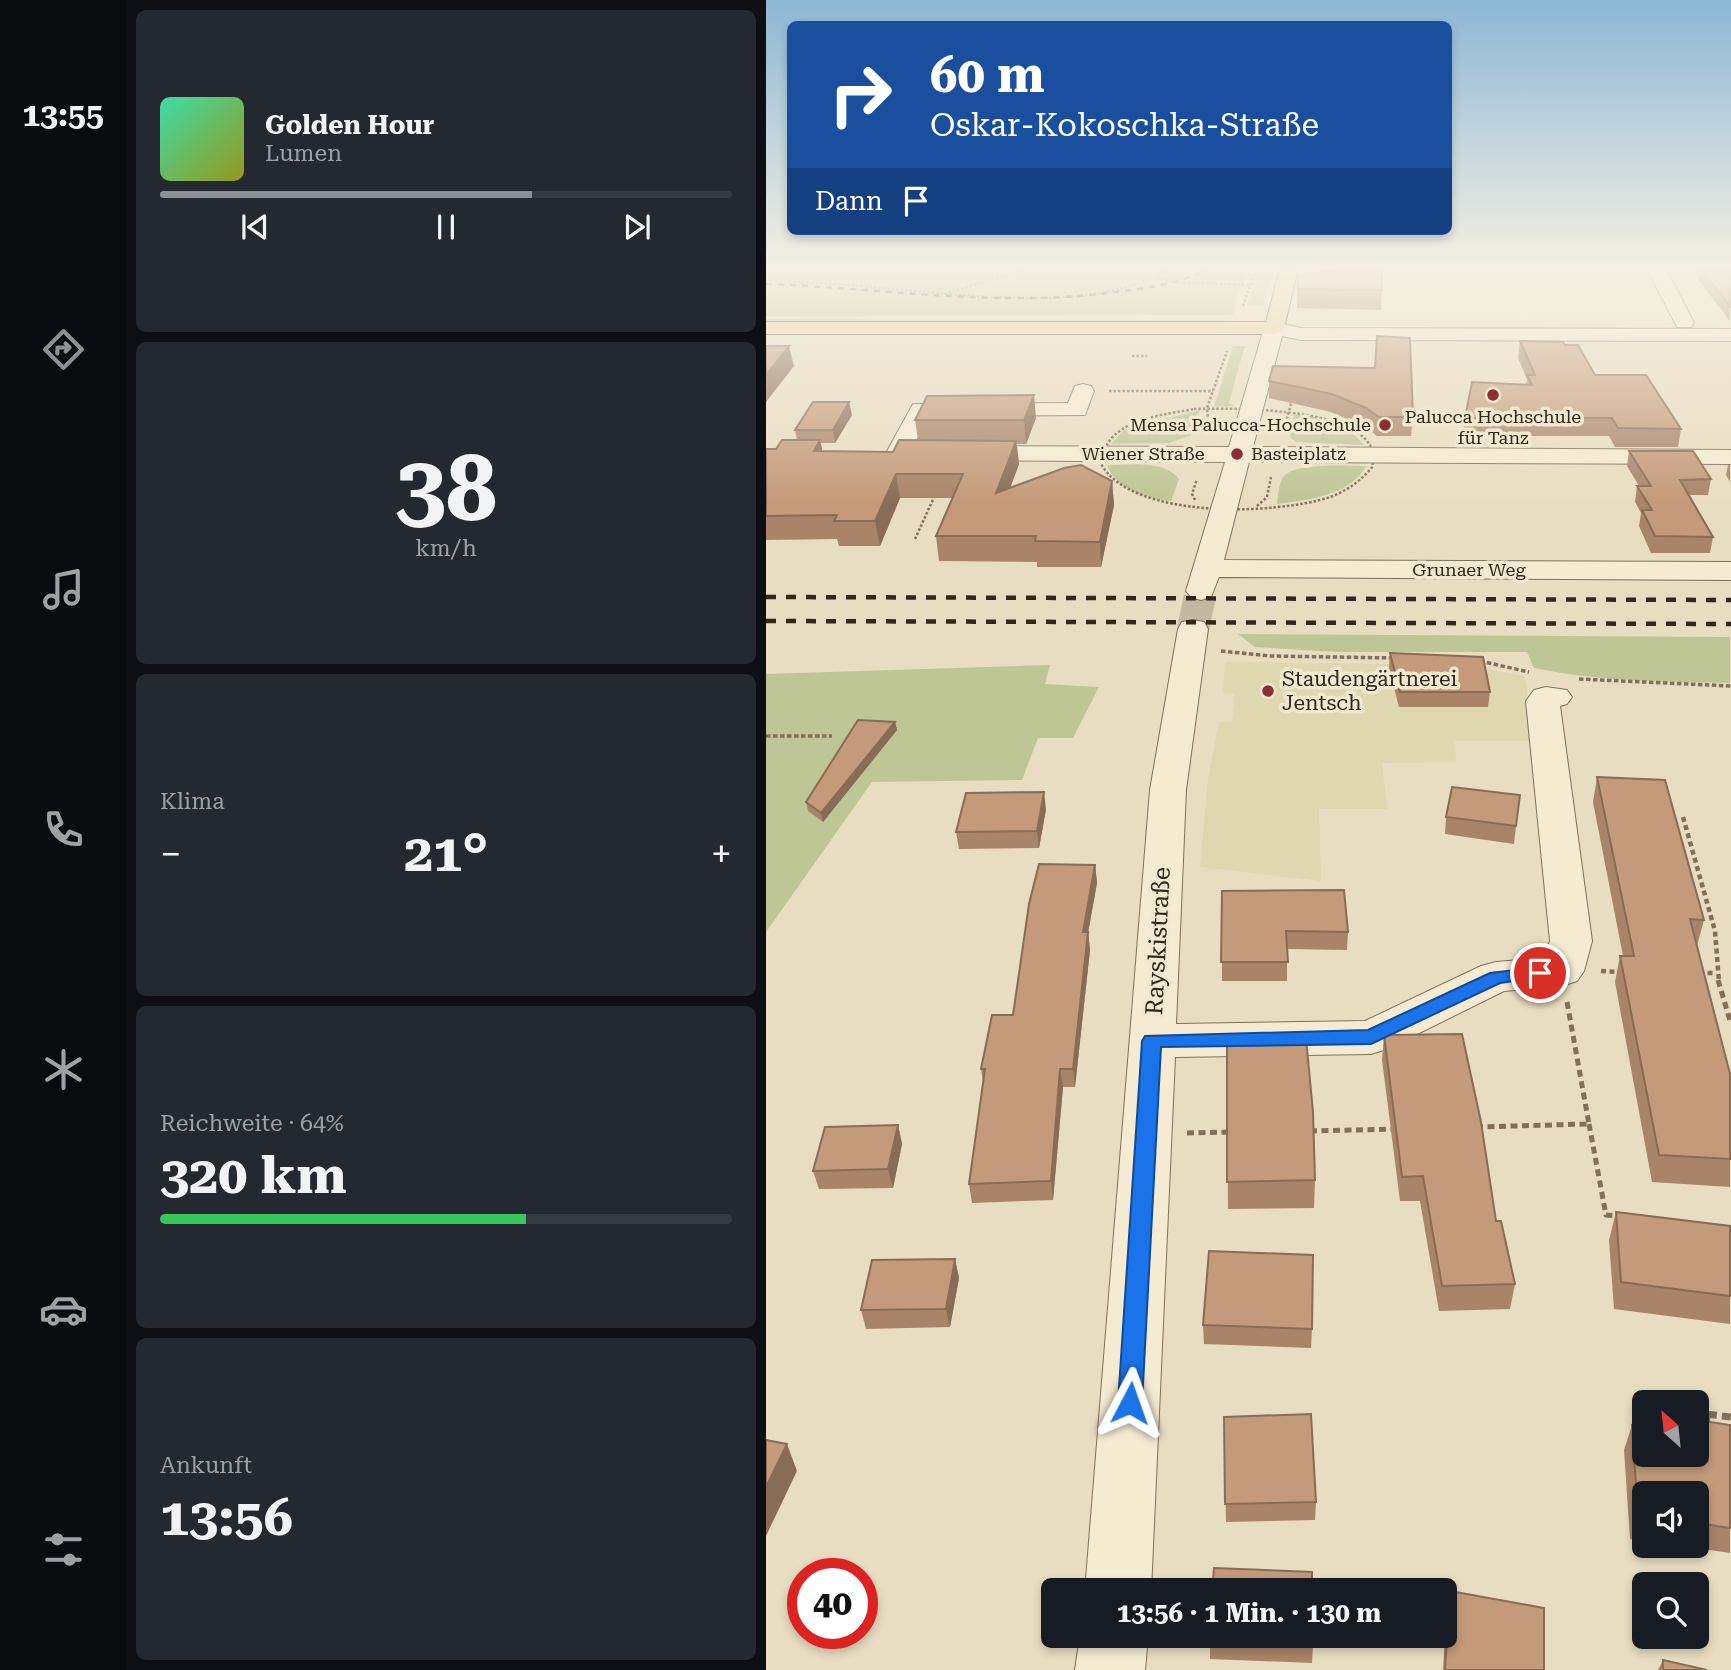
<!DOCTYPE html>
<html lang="de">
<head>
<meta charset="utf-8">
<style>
	:root { --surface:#171b24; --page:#242831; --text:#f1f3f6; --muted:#9ea1a6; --line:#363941; --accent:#8c9099 }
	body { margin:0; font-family:"Roboto Serif",serif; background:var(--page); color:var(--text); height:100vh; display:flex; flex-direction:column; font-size:26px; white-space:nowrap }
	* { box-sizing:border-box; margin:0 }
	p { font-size:23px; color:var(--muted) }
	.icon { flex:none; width:38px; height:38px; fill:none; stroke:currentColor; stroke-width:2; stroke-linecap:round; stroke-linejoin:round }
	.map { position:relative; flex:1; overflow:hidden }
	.sheet { display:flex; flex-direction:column; gap:10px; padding:10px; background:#0d0f14; width:640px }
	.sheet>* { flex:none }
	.guide { position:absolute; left:21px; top:21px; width:665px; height:214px; border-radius:10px; box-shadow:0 4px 10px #0003; background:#1a4fa0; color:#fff; overflow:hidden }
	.needle { width:46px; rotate:333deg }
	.fabs { position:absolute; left:866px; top:1390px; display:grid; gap:14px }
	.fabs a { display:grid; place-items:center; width:77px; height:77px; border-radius:10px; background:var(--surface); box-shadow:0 4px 10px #0003; font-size:35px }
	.speed { position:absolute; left:21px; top:1558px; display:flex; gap:14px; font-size:35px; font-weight:700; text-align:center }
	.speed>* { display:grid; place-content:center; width:91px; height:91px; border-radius:50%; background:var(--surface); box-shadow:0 4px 10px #0003; line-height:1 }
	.speed .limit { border:10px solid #d22; background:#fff; color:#111 }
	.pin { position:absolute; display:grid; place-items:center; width:60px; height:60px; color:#fff; margin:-30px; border:4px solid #fff; border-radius:50%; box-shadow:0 2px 7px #0007 }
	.me { position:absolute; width:77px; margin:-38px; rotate:4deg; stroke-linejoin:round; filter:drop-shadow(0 0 5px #0008) }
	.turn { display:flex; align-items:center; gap:24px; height:147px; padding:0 28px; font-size:32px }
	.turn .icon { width:91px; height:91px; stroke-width:2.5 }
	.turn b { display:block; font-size:49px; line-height:60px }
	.then { display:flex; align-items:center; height:66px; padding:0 28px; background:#0003; gap:14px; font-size:26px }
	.big { font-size:52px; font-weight:700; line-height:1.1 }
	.sheet .widget { flex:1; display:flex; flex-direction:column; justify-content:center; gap:10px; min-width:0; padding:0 24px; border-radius:10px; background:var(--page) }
	.sheet .dial { align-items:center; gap:0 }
	.dial b { font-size:91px; line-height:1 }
	.song { display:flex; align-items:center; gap:21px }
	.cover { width:84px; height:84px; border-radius:10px; background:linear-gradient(135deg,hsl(160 70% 55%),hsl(60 70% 35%)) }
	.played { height:7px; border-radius:4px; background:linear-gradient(90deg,var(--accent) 65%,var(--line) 65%) }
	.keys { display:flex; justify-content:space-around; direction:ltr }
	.heat { display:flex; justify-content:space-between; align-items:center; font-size:38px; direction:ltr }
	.charge { height:10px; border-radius:5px; background:linear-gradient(90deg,#34c759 64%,var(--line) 0) }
	.trip { position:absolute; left:275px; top:1578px; width:416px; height:70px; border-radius:10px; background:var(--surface); box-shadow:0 4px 10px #0003; font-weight:700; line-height:70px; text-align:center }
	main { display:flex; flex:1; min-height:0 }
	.dock { display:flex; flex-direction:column; width:126px; justify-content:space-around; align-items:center; background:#090b0e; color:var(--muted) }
	.dock .icon { width:49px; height:49px }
	.dock .on { color:var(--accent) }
	.dock b { font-size:32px; color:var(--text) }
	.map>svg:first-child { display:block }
	.farmland { fill:#ded7af }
	.green { fill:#bfc696 }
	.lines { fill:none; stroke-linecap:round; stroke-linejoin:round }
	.minor-tunnel { stroke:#c4b9a0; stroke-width:32; stroke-dasharray:32 16; stroke-linecap:butt }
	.minor-casing { stroke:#816f5a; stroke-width:2 }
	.major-casing { stroke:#4e3e2e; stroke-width:2 }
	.path-far4 { stroke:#816f5a; stroke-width:2.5; stroke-dasharray:2.5 2; stroke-linecap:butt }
	.path-far3 { stroke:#816f5a; stroke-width:3.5; stroke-dasharray:4.5 2.5; stroke-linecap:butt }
	.path-far2 { stroke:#816f5a; stroke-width:4.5; stroke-dasharray:5 3.5; stroke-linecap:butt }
	.path-far1 { stroke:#816f5a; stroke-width:5; stroke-dasharray:7 4.5; stroke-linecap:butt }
	.path { stroke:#816f5a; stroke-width:7; stroke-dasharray:9 5; stroke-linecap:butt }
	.minor { fill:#f5ebd3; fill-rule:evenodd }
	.major { fill:#ead29b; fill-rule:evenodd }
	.rail-far1 { stroke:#32271d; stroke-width:2.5; stroke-dasharray:6 6; stroke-linecap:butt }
	.rail { stroke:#32271d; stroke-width:4.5; stroke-dasharray:10 10; stroke-linecap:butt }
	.wall { fill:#a98469 }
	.shaded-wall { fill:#896c55 }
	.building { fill:#c49a7a; stroke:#896c55; stroke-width:2 }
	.route { fill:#1a73e8; stroke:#114b97; stroke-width:2 }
	.poi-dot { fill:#8a3030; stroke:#f1e8cf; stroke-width:2.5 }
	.labels { text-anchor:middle; stroke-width:7; stroke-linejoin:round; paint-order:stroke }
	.far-poi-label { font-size:18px; fill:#32271d; stroke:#f1e8cf }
	.far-street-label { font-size:18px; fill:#32271d; stroke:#f1e8cf }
	.poi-label { font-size:21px; fill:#32271d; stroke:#f1e8cf; text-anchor:start }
	.near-street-label { font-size:24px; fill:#32271d; stroke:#f1e8cf }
</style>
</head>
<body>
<main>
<nav class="dock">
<b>13:55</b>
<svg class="icon on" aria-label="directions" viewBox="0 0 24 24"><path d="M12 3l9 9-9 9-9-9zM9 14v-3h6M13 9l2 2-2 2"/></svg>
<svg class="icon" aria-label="music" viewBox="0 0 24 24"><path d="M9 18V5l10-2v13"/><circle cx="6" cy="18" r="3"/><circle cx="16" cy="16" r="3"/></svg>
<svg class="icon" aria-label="phone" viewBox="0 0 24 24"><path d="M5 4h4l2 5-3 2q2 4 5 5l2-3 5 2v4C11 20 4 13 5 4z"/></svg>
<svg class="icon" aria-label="climate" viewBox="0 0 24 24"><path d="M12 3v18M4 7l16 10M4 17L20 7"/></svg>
<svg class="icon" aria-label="car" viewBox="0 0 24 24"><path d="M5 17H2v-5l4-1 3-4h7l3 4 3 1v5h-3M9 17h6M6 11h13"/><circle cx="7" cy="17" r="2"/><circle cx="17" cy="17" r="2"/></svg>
<svg class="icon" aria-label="filters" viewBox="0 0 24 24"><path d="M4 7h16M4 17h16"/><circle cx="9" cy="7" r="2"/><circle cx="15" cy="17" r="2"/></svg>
</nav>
<section class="sheet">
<div class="widget">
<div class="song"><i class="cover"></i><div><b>Golden Hour</b><p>Lumen</p></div></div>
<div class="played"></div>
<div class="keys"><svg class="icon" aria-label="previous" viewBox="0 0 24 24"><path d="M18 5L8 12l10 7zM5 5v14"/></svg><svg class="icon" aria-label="pause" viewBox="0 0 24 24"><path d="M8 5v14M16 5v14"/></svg><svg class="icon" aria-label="next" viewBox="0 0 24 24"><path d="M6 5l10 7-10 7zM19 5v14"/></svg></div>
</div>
<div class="widget dial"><b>38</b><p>km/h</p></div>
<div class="widget"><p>Klima</p>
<div class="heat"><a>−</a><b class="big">21°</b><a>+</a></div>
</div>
<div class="widget"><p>Reichweite · 64%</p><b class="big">320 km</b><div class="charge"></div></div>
<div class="widget"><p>Ankunft</p><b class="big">13:56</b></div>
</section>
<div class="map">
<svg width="965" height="1670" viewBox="0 0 965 1670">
	<rect width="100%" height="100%" fill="#e9ddc1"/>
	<polygon class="farmland" points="459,662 700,665 757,676 761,684 763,741 689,741 690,762 616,763 621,809 553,809 555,881 434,867 442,779 453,722 466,722 469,693 457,692"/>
	<g class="green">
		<polygon points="0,269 480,269 467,314 462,315 0,316"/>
		<polygon points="492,269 506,272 498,306 481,306"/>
		<polygon points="0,319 459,320 458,323 0,323"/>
		<polygon points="467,346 483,346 478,348 463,403 469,406 448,407"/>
		<polygon points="434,410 426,435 403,443 345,444 357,431 366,427"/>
		<path d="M528,414C554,416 581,424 598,445L530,442L524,437Z"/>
		<path d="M341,465C362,465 398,459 413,479L405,501C381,498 350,490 341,465Z"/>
		<path d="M600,466C584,496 541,500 511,504C512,496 513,483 517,477C529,462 581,466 600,466Z"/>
		<path d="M472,634L964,637V683C900,682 831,681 768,668L761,652H571L489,647Z"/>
		<polygon points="284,665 279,684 333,687 307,738 272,738 256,780 106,782 0,932 0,674"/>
	</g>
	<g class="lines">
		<polyline class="minor-tunnel" points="427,629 435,591"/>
		<defs>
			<g id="minor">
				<polygon points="881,269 899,269 901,271 928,323 925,327 911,327"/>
				<polygon points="508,322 535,328 965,329 965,341 535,340 516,336 487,447 965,450 965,464 483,462 458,560 965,562 965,580 453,577 445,597 435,600 425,597 420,591 459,462 200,460 191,458 188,453 191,448 200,446 463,447 498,328 501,324"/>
				<polygon points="317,384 325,386 328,391 319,415 163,416 141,458 132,460 123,458 120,453 147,404 302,403 309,386"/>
				<polygon points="427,620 438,622 442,629 420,790 410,1024 599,1021 715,966 730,962 778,958 784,941 760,701 768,690 780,687 801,690 806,697 801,704 794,706 826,941 818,971 811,981 796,986 738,991 621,1049 605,1054 409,1057 385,1591 319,1591 384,790 412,629 416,622"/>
				<polygon points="314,1636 382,1636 379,1670 309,1670"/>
			</g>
			<polygon id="major" points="514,269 532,269 518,328 515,332 508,334 0,334 0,322 500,322"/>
		</defs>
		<use href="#minor" class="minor-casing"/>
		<use href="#major" class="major-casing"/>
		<g class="path-far4">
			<polyline points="391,278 407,282 487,285"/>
			<path d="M0,281C39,282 79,284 118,288C201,295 329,314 403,269"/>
			<polyline points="178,294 261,269"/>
			<polyline points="477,306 490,269"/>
			<polyline points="366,356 381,356"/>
			<polyline points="343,391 447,391"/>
			<path d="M428,409C469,408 580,407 604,445C607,451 606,459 607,466C596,480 581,491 564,497C510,515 367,520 335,464C337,457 338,449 342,443C358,418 402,414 428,409Z"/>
			<polyline points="443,430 441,408 461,351"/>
			<polyline points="517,432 526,400"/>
			<polyline points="429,500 426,494 431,479"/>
			<polyline points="491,506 501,497 505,477"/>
			<polyline points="149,539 170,493"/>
		</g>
		<g class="path-far3">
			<polyline points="455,651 505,656 628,658"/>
			<polyline points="714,661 763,672"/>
			<polyline points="813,679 965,686"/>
			<polyline points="0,736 66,736"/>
		</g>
		<g class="path-far2">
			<polyline points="917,817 949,931 953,982"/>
			<polyline points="835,971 855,972"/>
			<polyline points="933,973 950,973"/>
		</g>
		<g class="path-far1">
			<polyline points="952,980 965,1024"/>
			<polyline points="823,1124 840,1215 852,1216"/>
			<polyline points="710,1127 823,1124 801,1002"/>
			<polyline points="544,1131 630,1129"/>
			<polyline points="421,1133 465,1132"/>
		</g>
		<polyline class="path" points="941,1426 940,1414 965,1417"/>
		<use href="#minor" class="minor"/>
		<use href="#major" class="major"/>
		<path class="rail-far1" d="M0,284C117,288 233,308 350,292C381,288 413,284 442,269"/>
		<g class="rail">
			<polyline points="0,597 965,600"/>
			<polyline points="0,621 965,624"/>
		</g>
	</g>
	<g class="wall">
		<polygon points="926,269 964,269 964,321 940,290"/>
		<polygon points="531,276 616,290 615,310 531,308"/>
		<polygon points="754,341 799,345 829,375 915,429 912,447 849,447 843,436 697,436 699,418 760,385 761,379 752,358"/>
		<polygon points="507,366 647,417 645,436 611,436 600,427 565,412 503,398 503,381"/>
		<polygon points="86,415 69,443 55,443 56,451 127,452 152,440 149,420 270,418 260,444 251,444 253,464 244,488 346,481 348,505 335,567 271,567 271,562 173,561 170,536 186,498 134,498 114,546 73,546 71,539 0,540 0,449 10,449 31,440 29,430"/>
		<polygon points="863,451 945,479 942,495 923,495 947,537 944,553 885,553 873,526 875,513 869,502 871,486 873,486 861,466"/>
		<polygon points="962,465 964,465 964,482 960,475"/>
		<polygon points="624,653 724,692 722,707 633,707 623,668"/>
		<polygon points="129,722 131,730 57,822 42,811 40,802"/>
		<polygon points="831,777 938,920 931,946 964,1074 964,1187 886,1182 849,982 854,956 857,956 827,802"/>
		<polygon points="280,809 273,848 193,849 190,832"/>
		<polygon points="680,817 750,826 748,844 679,834"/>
		<polygon points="329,865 331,883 322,932 324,950 309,1087 297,1087 287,1200 206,1203 203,1184 217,1083 215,1069 247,1015"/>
		<polygon points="456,891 582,932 581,950 521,949 521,981 456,981"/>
		<polygon points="618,1035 730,1221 749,1284 744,1309 673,1311 654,1201 634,1201 616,1060"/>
		<polygon points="461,1039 549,1180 548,1208 462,1209"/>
		<polygon points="132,1125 136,1144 127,1188 53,1189 47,1171"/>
		<polygon points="850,1212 964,1226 964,1324 848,1309 843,1240"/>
		<polygon points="189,1259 193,1278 184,1327 100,1329 95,1310"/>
		<polygon points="437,1325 546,1329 545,1348 438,1344"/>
		<polygon points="458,1417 550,1502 549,1520 460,1522"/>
		<polygon points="938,1421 964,1425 964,1553 910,1545 931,1545 931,1493 878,1493 878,1541 864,1539 858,1450 866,1425 933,1434"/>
		<polygon points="684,1591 778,1670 677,1670 680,1608"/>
		<polygon points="444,1642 547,1645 546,1663 444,1659"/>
		<polygon points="897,1660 941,1670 892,1670"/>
	</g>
	<g class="shaded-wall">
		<polygon points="23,346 28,366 0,402 0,375"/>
		<polygon points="268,395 270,418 260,444 258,420"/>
		<polygon points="83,402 86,415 69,443 67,430"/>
		<polygon points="54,440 59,463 48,451"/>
		<polygon points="250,441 253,464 233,518 230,493"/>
		<polygon points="130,474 134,498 114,546 109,521"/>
		<polygon points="346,481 348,505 335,567 334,542"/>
		<polygon points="129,722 131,730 57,822 55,813"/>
		<polygon points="278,792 280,809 273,848 271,831"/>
		<polygon points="329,865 331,883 319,950 317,932"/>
		<polygon points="322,932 324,950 309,1087 307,1069"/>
		<polygon points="294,1069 297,1087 287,1200 285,1181"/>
		<polygon points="132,1125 136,1144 127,1188 122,1169"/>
		<polygon points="189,1259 193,1278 184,1327 180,1309"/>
		<polygon points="21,1444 31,1471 0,1536 0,1487"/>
	</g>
	<g class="building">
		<polygon points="572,269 616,269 616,290 532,289 531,276"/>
		<polygon points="936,269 964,269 964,306 942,279"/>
		<polygon points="611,336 644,338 647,417 613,417 600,408 566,394 503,381 507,366 609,368"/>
		<polygon points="754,341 797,342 799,345 812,345 829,375 880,375 915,429 852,428 846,418 699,418 706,382 766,385 761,375 769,375"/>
		<polygon points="0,346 23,346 0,375"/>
		<polygon points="268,395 258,420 149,420 161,396"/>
		<polygon points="47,402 83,402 67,430 29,430"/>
		<polygon points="16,440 54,440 48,451 127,452 133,440 250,441 230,493 298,468 315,465 346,481 334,542 269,541 270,536 170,536 197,474 130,474 109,521 68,521 71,515 0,516 0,449 10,449"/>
		<polygon points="863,451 927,451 945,479 914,480 947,537 889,536 876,510 886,510 871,486 885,486"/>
		<polygon points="624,653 717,657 724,692 634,692"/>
		<polygon points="92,720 129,722 55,813 40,802"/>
		<polygon points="831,777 899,780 938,920 924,919 964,1074 964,1159 893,1155 854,956 868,956"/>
		<polygon points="686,787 754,795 750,826 680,817"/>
		<polygon points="278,792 271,831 190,832 200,793"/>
		<polygon points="273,864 329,865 317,932 322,932 307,1069 294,1069 285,1181 203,1184 219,1069 215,1069 226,1015 247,1015 263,904"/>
		<polygon points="578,890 582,932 520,931 522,962 455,962 456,891"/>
		<polygon points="696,1034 715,1122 730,1221 735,1221 749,1284 676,1286 657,1176 636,1177 618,1035"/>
		<polygon points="540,1038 547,1112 549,1180 461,1182 461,1039"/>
		<polygon points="132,1125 122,1169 47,1171 59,1127"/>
		<polygon points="850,1212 964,1226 964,1296 855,1282"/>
		<polygon points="443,1251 547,1255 546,1329 437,1325"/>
		<polygon points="189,1259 180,1309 95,1310 106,1260"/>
		<polygon points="545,1414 550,1502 459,1504 458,1417"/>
		<polygon points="938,1421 964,1425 964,1528 931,1523 931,1493 878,1493 878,1515 872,1515 866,1425 878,1427 878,1454 931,1454 931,1434 940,1435"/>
		<polygon points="0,1440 21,1444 0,1487"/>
		<polygon points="448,1568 546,1572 546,1591 446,1591"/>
		<polygon points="684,1591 778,1608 778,1670 679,1670"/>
		<polygon points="444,1636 547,1636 547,1645 444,1642"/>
		<polygon points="897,1660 941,1670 897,1670"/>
	</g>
	<linearGradient id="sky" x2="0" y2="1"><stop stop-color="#8cb7d4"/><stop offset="0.53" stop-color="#f5f0e3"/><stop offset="1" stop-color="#f5f0e3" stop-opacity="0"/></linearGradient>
	<rect width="965" height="503" fill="url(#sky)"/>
	<polygon class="route" points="774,967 780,969 783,973 780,977 734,983 605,1044 395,1047 376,1403 373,1411 364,1414 355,1411 352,1403 376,1041 379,1036 602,1030 724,973"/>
	<g class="poi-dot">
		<circle cx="727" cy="395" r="7"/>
		<circle cx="619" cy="425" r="7"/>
		<circle cx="471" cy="454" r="7"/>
		<circle cx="502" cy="691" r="7"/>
	</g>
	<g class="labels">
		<g class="far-poi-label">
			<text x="727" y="423">Palucca Hochschule<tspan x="727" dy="21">für Tanz</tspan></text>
			<text x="605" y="431" text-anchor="end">Mensa Palucca-Hochschule</text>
			<text x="485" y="460" text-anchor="start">Basteiplatz</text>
		</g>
		<g class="far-street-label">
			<text x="377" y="460">Wiener Straße</text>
			<text x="703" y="576">Grunaer Weg</text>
		</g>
		<g class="poi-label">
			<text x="516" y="686">Staudengärtnerei<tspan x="516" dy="24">Jentsch</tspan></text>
		</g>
		<g class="near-street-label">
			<text transform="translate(392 941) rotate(-87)" y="8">Rayskistraße</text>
		</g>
	</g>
</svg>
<div class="fabs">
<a><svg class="needle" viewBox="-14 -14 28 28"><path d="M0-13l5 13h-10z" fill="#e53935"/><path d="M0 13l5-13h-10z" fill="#9ea1a6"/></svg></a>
<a><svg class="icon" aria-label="sound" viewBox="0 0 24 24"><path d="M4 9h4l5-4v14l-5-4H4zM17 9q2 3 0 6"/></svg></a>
<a><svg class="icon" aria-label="search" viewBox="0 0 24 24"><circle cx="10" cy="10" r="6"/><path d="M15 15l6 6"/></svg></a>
</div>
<div class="speed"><div class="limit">40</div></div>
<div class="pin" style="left:774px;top:973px;background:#d93025"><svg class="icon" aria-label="arrive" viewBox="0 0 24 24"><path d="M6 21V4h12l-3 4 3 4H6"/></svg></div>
<svg class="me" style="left:364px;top:1403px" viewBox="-20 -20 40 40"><path d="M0-17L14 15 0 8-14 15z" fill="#1a73e8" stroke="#fff" stroke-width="4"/></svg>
<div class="trip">13:56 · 1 Min. · 130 m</div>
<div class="guide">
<div class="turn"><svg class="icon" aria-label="right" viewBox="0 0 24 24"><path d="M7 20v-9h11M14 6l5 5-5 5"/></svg><div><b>60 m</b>Oskar-Kokoschka-Straße</div></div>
<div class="then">Dann<svg class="icon" aria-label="arrive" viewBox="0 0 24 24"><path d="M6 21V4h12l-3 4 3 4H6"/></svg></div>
</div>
</div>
</main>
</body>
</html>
